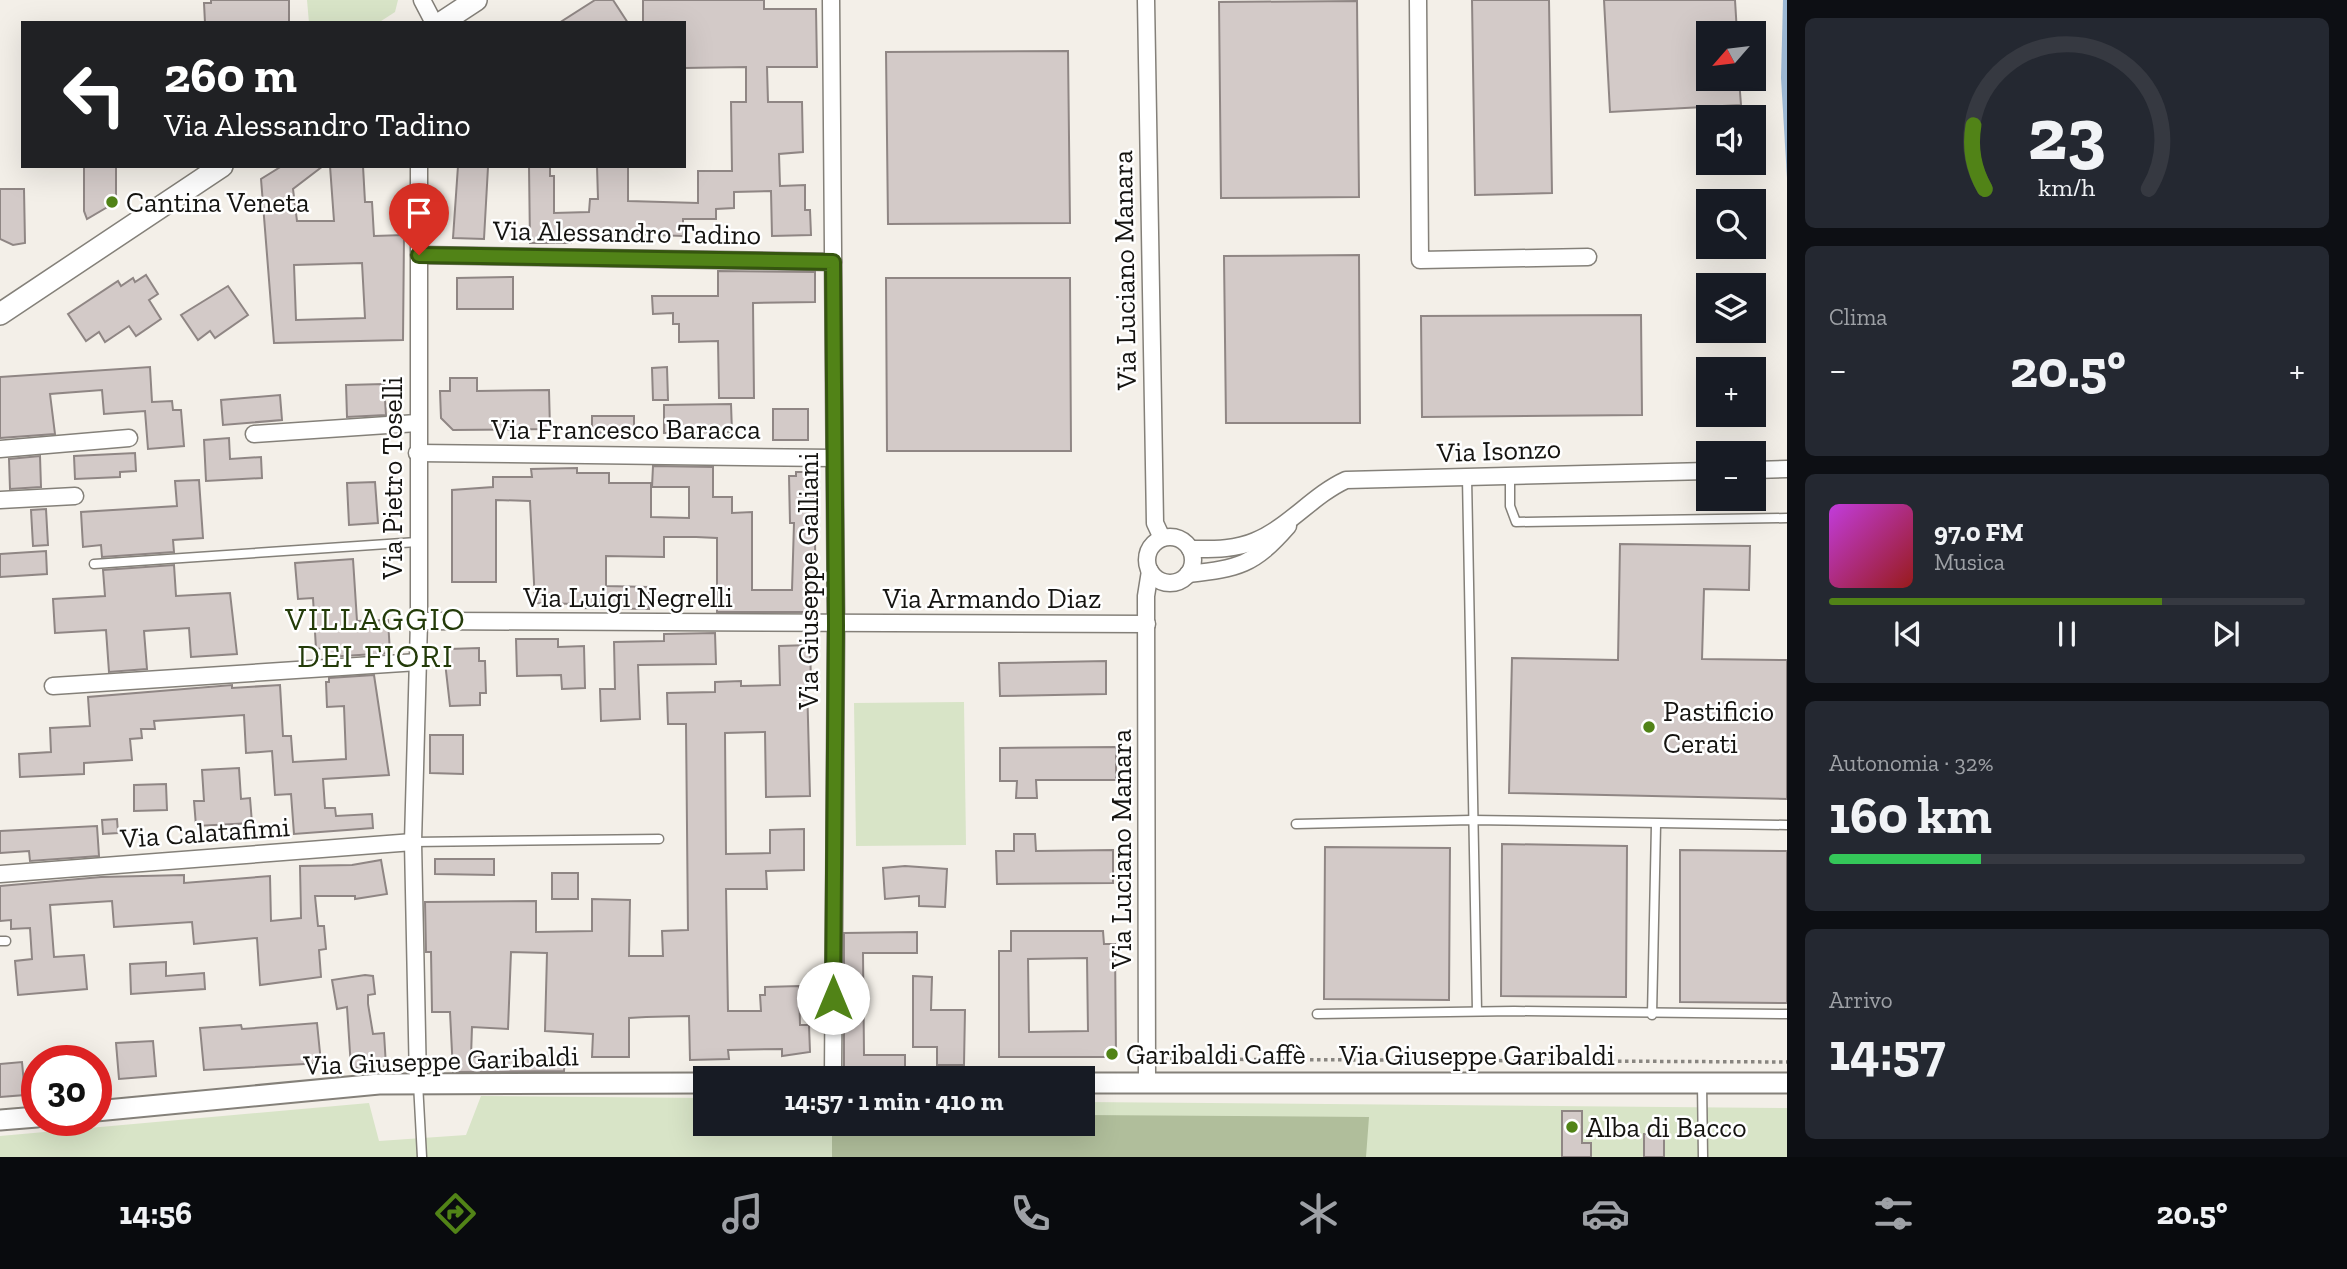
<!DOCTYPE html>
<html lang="it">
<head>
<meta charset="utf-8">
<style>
	:root { --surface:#171b24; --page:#242831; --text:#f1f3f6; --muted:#9ea1a6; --line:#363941; --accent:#518317 }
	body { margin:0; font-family:"Zilla Slab",serif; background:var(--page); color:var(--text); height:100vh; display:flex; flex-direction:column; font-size:26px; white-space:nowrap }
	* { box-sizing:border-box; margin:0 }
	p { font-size:23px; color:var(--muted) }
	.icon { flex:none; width:38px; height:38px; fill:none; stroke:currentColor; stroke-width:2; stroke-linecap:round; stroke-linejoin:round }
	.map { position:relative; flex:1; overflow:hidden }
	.panel { display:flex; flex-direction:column; gap:18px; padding:18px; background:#0d0f14; width:560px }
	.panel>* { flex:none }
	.banner { position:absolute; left:21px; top:21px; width:665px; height:147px; border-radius:0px; box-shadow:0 7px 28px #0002; background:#202124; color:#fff; overflow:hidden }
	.needle { width:46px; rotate:242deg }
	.controls { position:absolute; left:1696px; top:21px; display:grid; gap:14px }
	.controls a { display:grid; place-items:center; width:70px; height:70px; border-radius:0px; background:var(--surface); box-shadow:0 7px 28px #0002; font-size:35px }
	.speed { position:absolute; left:21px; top:1045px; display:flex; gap:14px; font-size:35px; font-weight:700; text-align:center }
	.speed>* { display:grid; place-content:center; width:91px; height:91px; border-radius:50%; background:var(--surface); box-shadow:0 7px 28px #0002; line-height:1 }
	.speed .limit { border:10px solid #d22; background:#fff; color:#111 }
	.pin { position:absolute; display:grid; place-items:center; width:60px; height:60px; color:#fff; margin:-72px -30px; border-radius:50% 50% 50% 0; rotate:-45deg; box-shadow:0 0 7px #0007 }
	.pin .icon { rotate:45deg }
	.me { position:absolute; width:77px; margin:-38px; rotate:0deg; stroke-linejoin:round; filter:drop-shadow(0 0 5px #0008) }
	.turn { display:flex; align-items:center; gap:24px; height:147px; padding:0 28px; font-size:32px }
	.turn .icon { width:91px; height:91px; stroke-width:2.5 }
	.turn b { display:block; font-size:49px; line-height:60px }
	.big { font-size:52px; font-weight:700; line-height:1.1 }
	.panel .tile { flex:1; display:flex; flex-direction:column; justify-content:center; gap:10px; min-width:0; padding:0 24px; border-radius:10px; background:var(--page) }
	.panel .dial { align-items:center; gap:0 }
	.dial svg { height:182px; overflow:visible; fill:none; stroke:var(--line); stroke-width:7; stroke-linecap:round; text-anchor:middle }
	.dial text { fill:var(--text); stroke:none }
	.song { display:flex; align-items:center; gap:21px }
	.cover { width:84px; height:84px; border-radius:10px; background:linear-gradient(135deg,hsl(290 70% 55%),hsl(0 70% 35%)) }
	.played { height:7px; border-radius:4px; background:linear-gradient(90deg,var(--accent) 70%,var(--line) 70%) }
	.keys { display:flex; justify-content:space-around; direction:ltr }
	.heat { display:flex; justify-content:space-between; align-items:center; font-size:38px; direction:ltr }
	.charge { height:10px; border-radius:5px; background:linear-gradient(90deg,#34c759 32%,var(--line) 0) }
	.trip { position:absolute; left:693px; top:1066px; width:402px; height:70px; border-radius:0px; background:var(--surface); box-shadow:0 7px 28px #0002; font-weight:700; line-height:70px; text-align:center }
	.dock { display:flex; height:112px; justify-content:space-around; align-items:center; background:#090b0e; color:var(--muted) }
	.dock .icon { width:49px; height:49px }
	.dock .on { color:var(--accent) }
	.dock b { font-size:32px; color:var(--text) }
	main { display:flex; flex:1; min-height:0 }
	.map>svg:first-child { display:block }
	.green { fill:#d8e4c7 }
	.forest { fill:#b0be9b }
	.water { fill:#9cb8d4 }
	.building { fill:#d3cac8; stroke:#8f8684; stroke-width:2; fill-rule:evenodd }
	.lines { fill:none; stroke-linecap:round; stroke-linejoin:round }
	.service-casing { stroke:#848079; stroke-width:11 }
	.minor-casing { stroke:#848079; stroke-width:19 }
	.tertiary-casing { stroke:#848079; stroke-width:23 }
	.secondary-casing { stroke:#848079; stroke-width:24 }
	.path { stroke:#888580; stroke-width:3.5; stroke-dasharray:3.5 3.5; stroke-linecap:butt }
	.service { stroke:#fff; stroke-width:8 }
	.minor { stroke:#fff; stroke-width:16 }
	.tertiary { stroke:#fff; stroke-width:19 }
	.secondary { stroke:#fff; stroke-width:21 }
	.route-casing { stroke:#35550f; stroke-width:18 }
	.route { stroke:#518317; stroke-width:12 }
	.poi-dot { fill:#518317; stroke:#fff; stroke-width:2.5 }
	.labels { text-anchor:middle; stroke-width:5; stroke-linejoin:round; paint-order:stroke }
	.poi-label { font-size:28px; fill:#141310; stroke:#fff; text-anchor:start }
	.street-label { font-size:28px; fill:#141310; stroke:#fff }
	.quarter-label { font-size:32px; letter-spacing:2px; fill:#233b09; stroke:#fff }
</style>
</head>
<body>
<main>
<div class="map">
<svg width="1787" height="1157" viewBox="0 0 1787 1157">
	<rect width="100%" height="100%" fill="#f3efe8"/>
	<g class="green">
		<polygon points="307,0 398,0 395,12 378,23 309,23"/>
		<polygon points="964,702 966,845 856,846 854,703"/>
		<polygon points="481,1096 705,1098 705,1124 1083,1124 1083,1102 1787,1108 1787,1157 0,1157 0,1136 369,1103 379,1141 466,1135"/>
	</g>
	<polygon class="forest" points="1083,1115 1369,1117 1366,1157 832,1157 832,1124 1083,1124"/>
	<polygon class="water" points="1783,0 1787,0 1787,178 1781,78"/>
	<g class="building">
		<polygon points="211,0 289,0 289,23 205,23 204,3 211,3"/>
		<polygon points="595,0 613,0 628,23 559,23"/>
		<polygon points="643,0 764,0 764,9 816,9 817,67 767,67 768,102 802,102 803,152 779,154 780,186 805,185 805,210 810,210 811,235 772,236 771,191 734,192 734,208 716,209 716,219 683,219 683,236 571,232 571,243 530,243 529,166 550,166 550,176 554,176 554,213 589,212 590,199 598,199 597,166 628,166 628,201 698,203 698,171 732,171 731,102 746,102 746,67 684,68 684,23 643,23"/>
		<polygon points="1472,0 1549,0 1552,193 1475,195"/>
		<polygon points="1604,0 1735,0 1737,33 1708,33 1708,79 1739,79 1741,105 1610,112"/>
		<polygon points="1357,1 1359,197 1221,198 1219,2"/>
		<polygon points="1068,51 1070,223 888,224 886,52"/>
		<polygon points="84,166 116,166 116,202 87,219 84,211"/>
		<path d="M282,166H323L293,189L297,221H334L330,166H363L365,202H372L374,236L404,235L403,340L274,343L261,179ZM362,263L365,318L296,320L294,265Z"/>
		<polygon points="458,166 488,167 484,239 453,238"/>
		<polygon points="0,189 24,189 25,243 13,245 0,239"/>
		<polygon points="1359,255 1360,423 1226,423 1224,256"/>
		<polygon points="718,271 815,272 815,302 753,303 754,398 719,398 718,341 679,342 679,324 673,324 673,313 653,314 652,296 718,296"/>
		<polygon points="146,275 158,294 149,300 161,319 136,336 129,326 105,342 99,332 86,341 68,314 118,281 121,286 133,278 135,282"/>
		<polygon points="513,277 513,309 457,309 457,278"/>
		<polygon points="886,278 1070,278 1071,451 887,451"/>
		<polygon points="228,286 248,315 215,338 210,331 198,340 181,315"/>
		<polygon points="1641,315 1642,415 1422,417 1421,316"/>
		<polygon points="150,367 152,402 172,401 173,410 181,410 184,446 148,449 145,411 104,414 102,390 50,394 55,434 0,438 0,377"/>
		<polygon points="667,367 668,400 653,400 652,368"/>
		<polygon points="450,378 477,378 477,391 549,390 550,429 453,430 441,418 440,391 450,391"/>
		<polygon points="384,384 386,415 347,417 346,385"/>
		<polygon points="280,395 282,420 223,425 221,400"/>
		<polygon points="731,404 732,432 664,433 664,405"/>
		<rect x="773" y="409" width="35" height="31"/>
		<polygon points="592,416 634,416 634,432 592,433"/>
		<polygon points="229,438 230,459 261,457 262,478 206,481 204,440"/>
		<polygon points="135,453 136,471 120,472 120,477 75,479 74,456"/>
		<polygon points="40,456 41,487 10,489 9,459"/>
		<polygon points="653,466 713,467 713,497 732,497 732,513 752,512 752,590 792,590 794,523 790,523 789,476 796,476 796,472 814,472 816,608 812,612 717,612 717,538 696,537 664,537 664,557 606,556 606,586 649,587 649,609 576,608 576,604 535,603 530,501 496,500 496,582 452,582 452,490 493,487 493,477 532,477 531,469 577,468 577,473 609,473 609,483 651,483 651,517 689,518 689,487 652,487"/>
		<polygon points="199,480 203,538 173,540 174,552 102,557 101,545 83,547 81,512 177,506 175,481"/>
		<polygon points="375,482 378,523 349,525 347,483"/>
		<polygon points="46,509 48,545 33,546 31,510"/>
		<polygon points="1620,544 1750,546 1749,590 1704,589 1702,659 1787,660 1787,799 1509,793 1512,658 1618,660"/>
		<polygon points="46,551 47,574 0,577 0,554"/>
		<polygon points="353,559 357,621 388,620 390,653 328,657 327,648 316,649 313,598 298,599 295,563"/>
		<polygon points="174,565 176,596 230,593 237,654 191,657 189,628 144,631 147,669 109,672 106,630 55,633 53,599 105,596 103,570"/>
		<polygon points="715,633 716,664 638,665 640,719 601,721 600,689 615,689 614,642 664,641 664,634"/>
		<polygon points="516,639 558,639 558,647 584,646 585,688 562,689 561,675 517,676"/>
		<polygon points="810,645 811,682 807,682 810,796 766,797 765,732 725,733 726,854 770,853 770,830 804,829 804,870 766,871 767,889 726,889 728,1011 761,1011 760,995 765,995 765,987 799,986 800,1025 809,1025 810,1052 782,1056 782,1049 728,1050 729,1059 690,1060 689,1016 646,1017 629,1018 629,1057 592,1057 593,1034 545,1031 547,953 511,952 508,1029 472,1027 471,1057 565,1056 564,1071 453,1072 450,1012 432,1012 431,952 426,952 425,902 536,901 536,932 592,931 592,899 630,900 629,956 663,956 662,931 688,930 686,724 668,724 667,693 715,692 715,682 741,681 741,686 780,685 779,646"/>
		<polygon points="479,648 479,661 485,661 486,693 480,693 480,705 450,706 445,662 449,662 449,649"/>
		<polygon points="1106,661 1106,694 1000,696 999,663"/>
		<polygon points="374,675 389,775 323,779 325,808 335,808 336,816 372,814 373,828 294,834 291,794 275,795 272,751 246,753 244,715 154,721 155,729 141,729 142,738 130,739 132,760 84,763 84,774 20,777 19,754 51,752 50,728 90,726 88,697 232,685 232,688 280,685 283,736 291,736 293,762 346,759 344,706 327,707 326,682 329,682 329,678"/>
		<polygon points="430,735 463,735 463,774 430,773"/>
		<polygon points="1116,747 1116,780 1036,780 1037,798 1016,798 1017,781 1000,781 1000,748"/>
		<polygon points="239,768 241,799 250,798 252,823 196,826 194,801 204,801 202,770"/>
		<polygon points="166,784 167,810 134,811 134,785"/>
		<polygon points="117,819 118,833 103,834 102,820"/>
		<polygon points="97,826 99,856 30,861 29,851 0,853 0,831"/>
		<polygon points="1014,834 1035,834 1036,851 1113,850 1113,883 997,884 996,851 1014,851"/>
		<polygon points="1502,844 1627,846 1626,997 1501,996"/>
		<polygon points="1325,847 1450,848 1449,1000 1324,999"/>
		<polygon points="1680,850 1787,851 1787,1003 1680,1002"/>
		<polygon points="435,859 494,859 494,875 435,874"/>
		<polygon points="381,860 387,894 355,899 355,896 315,896 318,926 324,926 326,949 319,950 321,977 260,985 257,938 194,944 192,922 114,927 112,901 50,905 54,957 84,955 87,989 18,995 15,961 32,959 30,928 11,929 11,920 0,921 0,886 101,877 184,875 184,883 270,876 271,921 301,918 300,866 352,865"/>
		<polygon points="905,866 947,869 945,907 919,906 919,896 885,899 883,868"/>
		<rect x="552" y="873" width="26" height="26"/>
		<path d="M1011,931H1103L1104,944H1115L1116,1057H999V951H1011ZM1087,958L1088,1031L1029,1032L1028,959Z"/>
		<polygon points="917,932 917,953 863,953 864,1055 905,1055 905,1071 844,1071 844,933"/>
		<polygon points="166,962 166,976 204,973 205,989 131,994 130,964"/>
		<polygon points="365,975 373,976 375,994 368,995 368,1004 373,1034 384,1033 386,1066 351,1068 347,1007 337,1009 332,980"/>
		<polygon points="913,976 932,977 931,1010 965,1010 964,1065 937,1065 937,1047 913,1047"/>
		<polygon points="317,1023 321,1063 204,1070 200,1028 241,1025 242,1029"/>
		<polygon points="153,1041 156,1076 119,1079 116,1043"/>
		<polygon points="22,1062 25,1095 0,1097 0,1064"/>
		<polygon points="1562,1111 1582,1111 1582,1143 1591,1143 1591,1157 1562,1157"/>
		<rect x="1644" y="1134" width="20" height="23"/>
	</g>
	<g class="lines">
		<defs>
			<g id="service">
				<polyline points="1510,475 1510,506 1516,522 1787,518"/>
				<polyline points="1467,477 1477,1011"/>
				<polyline points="94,564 417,542"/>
				<polyline points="1296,824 1471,820 1787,825"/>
				<polyline points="413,842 659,839"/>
				<polyline points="0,941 6,941"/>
				<polyline points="1317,1014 1514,1011 1787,1014"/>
				<polyline points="1652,1015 1656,825"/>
				<polyline points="418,1083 422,1157"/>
				<polyline points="1702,1083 1703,1157"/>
			</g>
			<g id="minor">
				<polyline points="422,0 434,23"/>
				<polyline points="831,0 836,625 833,1078"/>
				<polyline points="1146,0 1155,523 1162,538"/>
				<polyline points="1418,0 1420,260 1588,257"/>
				<polyline points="419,255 833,262"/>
				<polyline points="254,434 417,423"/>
				<polyline points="0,449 129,438"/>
				<polyline points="417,453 834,458"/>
				<polyline points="1754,470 1787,469"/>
				<polyline points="0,500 75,496"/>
				<circle cx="1170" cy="560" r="23"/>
				<path d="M1190,549C1212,549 1234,550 1255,541C1289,527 1313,495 1346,480L1708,471"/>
				<path d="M1188,574C1239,568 1253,566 1288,526"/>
				<polyline points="419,621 1147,624"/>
				<polyline points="53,686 418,662"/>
				<polyline points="0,874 413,842"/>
				<polyline points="418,1083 413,842 419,621 419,166"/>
				<polyline points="1147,1083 1146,596 1150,571"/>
			</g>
			<g id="tertiary">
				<polyline points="1083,1083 1787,1083"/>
				<polyline points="96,1111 379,1084 705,1083"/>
				<polyline points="0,1120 37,1117"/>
			</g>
			<g id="secondary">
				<polyline points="441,23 476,0"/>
				<polyline points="0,314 222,166"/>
			</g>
		</defs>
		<use href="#service" class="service-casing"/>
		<use href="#minor" class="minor-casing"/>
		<use href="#tertiary" class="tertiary-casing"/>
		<use href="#secondary" class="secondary-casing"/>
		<g class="path">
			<polyline points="1163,1059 1787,1062"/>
			<polyline points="54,1122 77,1120"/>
		</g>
		<use href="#service" class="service"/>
		<use href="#minor" class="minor"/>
		<use href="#tertiary" class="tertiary"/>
		<use href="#secondary" class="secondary"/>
	</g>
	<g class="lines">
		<defs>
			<polyline id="route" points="419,255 833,262 836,625 833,998"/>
		</defs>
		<use href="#route" class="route-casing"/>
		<use href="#route" class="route"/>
	</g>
	<g class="poi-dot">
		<circle cx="112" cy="202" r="7"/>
		<circle cx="1649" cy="727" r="7"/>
		<circle cx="1112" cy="1054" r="7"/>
		<circle cx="1572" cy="1127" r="7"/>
	</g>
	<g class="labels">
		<g class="poi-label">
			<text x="126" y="212">Cantina Veneta</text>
			<text x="1663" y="721">Pastificio<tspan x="1663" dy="32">Cerati</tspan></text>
			<text x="1126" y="1064">Garibaldi Caffè</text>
			<text x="1586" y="1137">Alba di Bacco</text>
		</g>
		<g class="street-label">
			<text transform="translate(627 232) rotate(1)" y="10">Via Alessandro Tadino</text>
			<text transform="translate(1124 270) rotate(-91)" y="10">Via Luciano Manara</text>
			<text x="626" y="439">Via Francesco Baracca</text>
			<text transform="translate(1499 450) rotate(-2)" y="10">Via Isonzo</text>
			<text transform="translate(392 478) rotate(-90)" y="10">Via Pietro Toselli</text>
			<text transform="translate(808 581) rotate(-90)" y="10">Via Giuseppe Galliani</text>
			<text x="628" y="607">Via Luigi Negrelli</text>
			<text x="992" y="608">Via Armando Diaz</text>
			<text transform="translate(205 832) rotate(-4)" y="10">Via Calatafimi</text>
			<text transform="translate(1121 849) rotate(-90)" y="10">Via Luciano Manara</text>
			<text x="1477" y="1065">Via Giuseppe Garibaldi</text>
			<text transform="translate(441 1060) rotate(-2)" y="10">Via Giuseppe Garibaldi</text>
		</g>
		<g class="quarter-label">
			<text x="376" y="630">VILLAGGIO<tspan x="376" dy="37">DEI FIORI</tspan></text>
		</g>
	</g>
</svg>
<div class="controls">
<a><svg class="needle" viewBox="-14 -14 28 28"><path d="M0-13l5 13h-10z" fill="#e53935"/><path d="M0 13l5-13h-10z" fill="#9ea1a6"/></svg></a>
<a><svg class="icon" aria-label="sound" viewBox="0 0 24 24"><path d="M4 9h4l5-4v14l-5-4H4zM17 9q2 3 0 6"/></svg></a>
<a><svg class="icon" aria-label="search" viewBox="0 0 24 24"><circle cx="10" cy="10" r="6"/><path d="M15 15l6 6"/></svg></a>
<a><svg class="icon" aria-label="layers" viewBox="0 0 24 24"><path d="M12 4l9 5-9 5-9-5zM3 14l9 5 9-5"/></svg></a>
<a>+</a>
<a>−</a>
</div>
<div class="speed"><div class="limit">30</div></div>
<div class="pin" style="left:419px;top:255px;background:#d93025"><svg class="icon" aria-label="arrive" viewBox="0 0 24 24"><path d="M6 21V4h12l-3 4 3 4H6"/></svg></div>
<svg class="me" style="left:833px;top:998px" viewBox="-20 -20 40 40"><circle r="19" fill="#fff"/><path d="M0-13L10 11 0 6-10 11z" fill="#518317"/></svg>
<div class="trip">14:57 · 1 min · 410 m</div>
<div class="banner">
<div class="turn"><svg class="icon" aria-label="left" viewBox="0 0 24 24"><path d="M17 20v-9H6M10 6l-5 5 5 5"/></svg><div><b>260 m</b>Via Alessandro Tadino</div></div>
</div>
</div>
<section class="panel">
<div class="tile dial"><svg viewBox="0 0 100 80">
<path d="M14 69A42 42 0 1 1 86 69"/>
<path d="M14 69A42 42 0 0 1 9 41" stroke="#518317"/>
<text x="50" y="56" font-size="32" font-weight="700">23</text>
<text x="50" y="72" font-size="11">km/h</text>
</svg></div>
<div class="tile"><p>Clima</p>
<div class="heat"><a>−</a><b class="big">20.5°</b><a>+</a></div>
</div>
<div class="tile">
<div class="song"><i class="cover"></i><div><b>97.0 FM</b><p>Musica</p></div></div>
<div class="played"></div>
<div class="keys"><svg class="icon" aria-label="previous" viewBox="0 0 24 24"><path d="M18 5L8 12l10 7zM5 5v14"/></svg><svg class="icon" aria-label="pause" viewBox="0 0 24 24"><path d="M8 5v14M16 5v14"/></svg><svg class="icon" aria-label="next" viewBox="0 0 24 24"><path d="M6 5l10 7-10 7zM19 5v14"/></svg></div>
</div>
<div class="tile"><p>Autonomia · 32%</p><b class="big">160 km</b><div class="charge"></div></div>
<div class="tile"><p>Arrivo</p><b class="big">14:57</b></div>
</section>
</main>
<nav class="dock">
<b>14:56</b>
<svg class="icon on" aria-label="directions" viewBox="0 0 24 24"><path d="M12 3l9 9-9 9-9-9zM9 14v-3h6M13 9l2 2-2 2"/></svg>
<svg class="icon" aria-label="music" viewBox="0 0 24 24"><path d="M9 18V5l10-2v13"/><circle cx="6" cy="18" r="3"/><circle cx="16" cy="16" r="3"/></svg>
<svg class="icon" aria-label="phone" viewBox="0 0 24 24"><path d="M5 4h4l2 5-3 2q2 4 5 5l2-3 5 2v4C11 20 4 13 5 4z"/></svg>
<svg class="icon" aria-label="climate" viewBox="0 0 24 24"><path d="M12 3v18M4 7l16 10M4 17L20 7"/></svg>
<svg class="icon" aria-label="car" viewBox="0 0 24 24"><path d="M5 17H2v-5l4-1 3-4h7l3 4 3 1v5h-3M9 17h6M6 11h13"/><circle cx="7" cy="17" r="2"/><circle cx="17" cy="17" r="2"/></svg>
<svg class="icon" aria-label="filters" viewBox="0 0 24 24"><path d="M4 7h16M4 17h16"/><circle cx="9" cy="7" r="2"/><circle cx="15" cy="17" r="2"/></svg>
<b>20.5°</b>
</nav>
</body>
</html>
